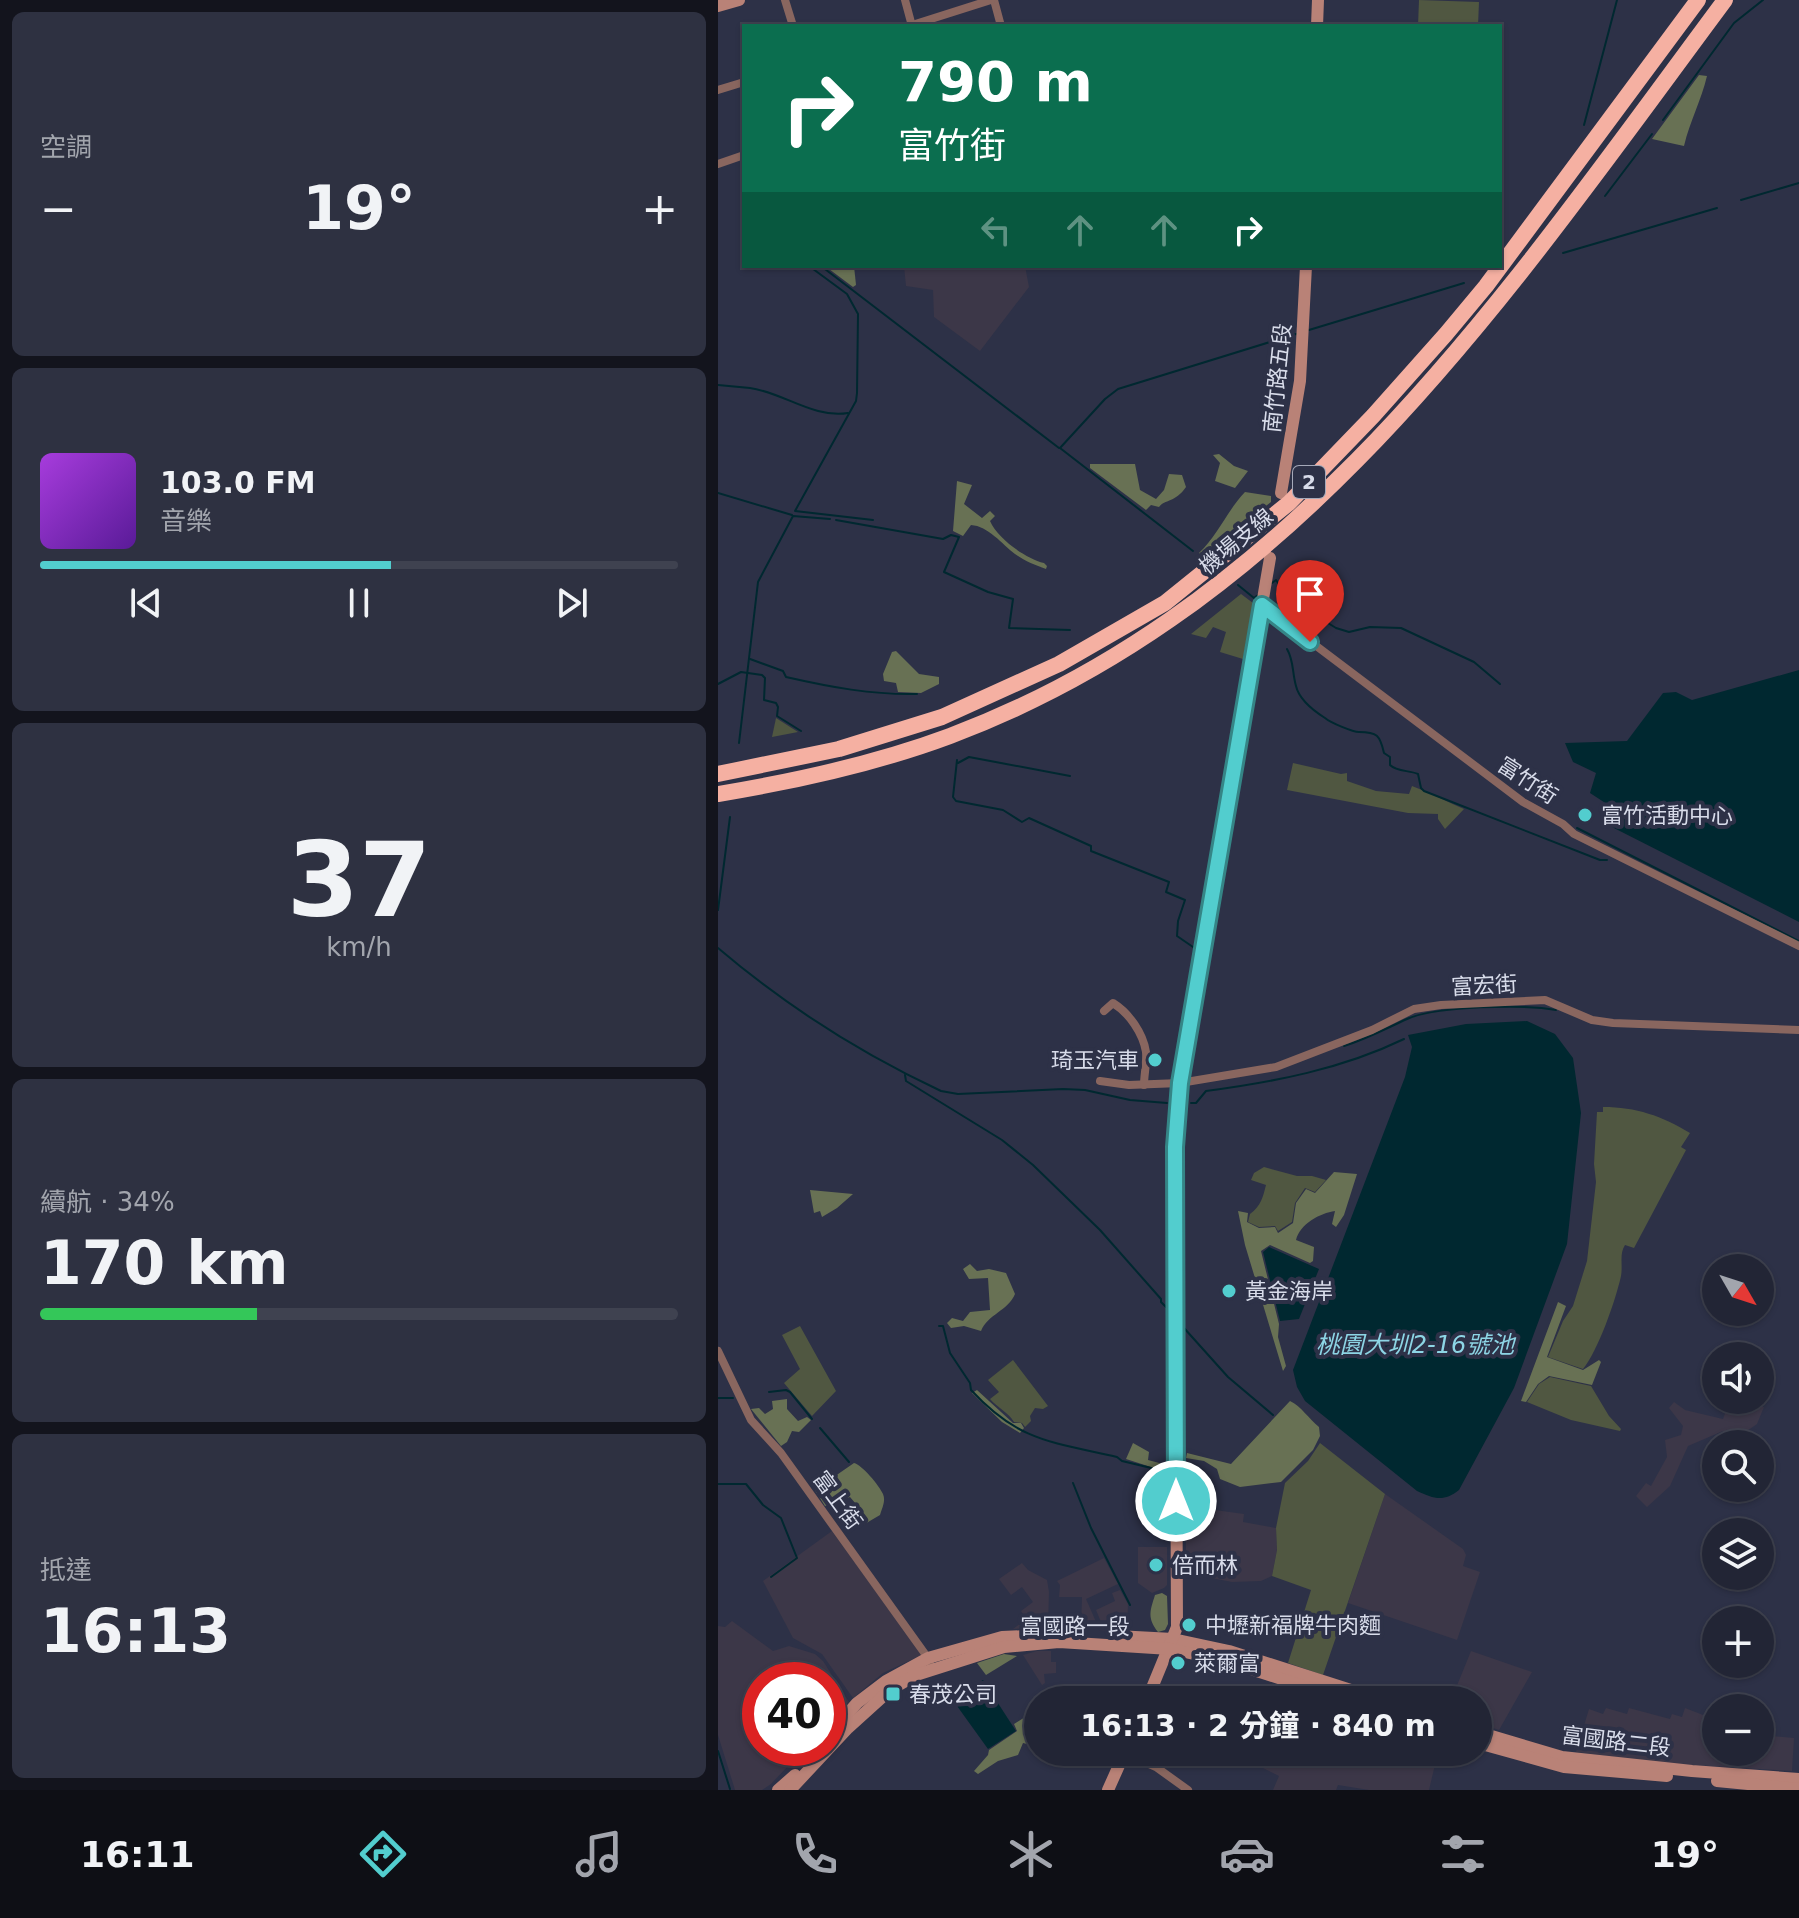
<!DOCTYPE html>
<html lang="zh-TW">
<head>
<meta charset="utf-8">
<style>
	:root { --surface:#222535; --page:#2e3141; --text:#f1f3f6; --muted:#a2a5ad; --line:#3f4250; --accent:#52cdce }
	body { margin:0; font-family:"DejaVu Sans","Noto Sans TC",sans-serif; background:var(--page); color:var(--text); height:100vh; display:flex; flex-direction:column; font-size:30px; white-space:nowrap }
	* { box-sizing:border-box; margin:0 }
	p { font-size:26px; color:var(--muted) }
	.icon { flex:none; width:44px; height:44px; fill:none; stroke:currentColor; stroke-width:2; stroke-linecap:round; stroke-linejoin:round }
	.map { position:relative; flex:1; overflow:hidden }
	.sheet { display:flex; flex-direction:column; gap:12px; padding:12px; background:#13141d; width:718px }
	.sheet>* { flex:none }
	.guide { position:absolute; left:24px; top:24px; width:760px; height:244px; border-radius:0px; box-shadow:0 2px 6px #0004,0 0 0 2px var(--line); background:#0b6e4f; color:#fff; overflow:hidden }
	.needle { width:52px; rotate:129deg }
	.tools { position:absolute; left:984px; top:1254px; display:grid; gap:16px }
	.tools a { display:grid; place-items:center; width:72px; height:72px; border-radius:50%; background:var(--surface); box-shadow:0 2px 6px #0004,0 0 0 2px var(--line); font-size:40px }
	.speed { position:absolute; left:24px; top:1662px; display:flex; gap:16px; font-size:40px; font-weight:700; text-align:center }
	.speed>* { display:grid; place-content:center; width:104px; height:104px; border-radius:50%; background:var(--surface); box-shadow:0 2px 6px #0004,0 0 0 2px var(--line); line-height:1 }
	.speed .limit { border:12px solid #d22; background:#fff; color:#111 }
	.pin { position:absolute; display:grid; place-items:center; width:68px; height:68px; color:#fff; margin:-82px -34px; border-radius:50% 50% 50% 0; rotate:-45deg; box-shadow:0 0 8px #0007 }
	.pin .icon { rotate:45deg }
	.me { position:absolute; width:88px; margin:-44px; rotate:0deg; stroke-linejoin:round; filter:drop-shadow(0 0 6px #0008) }
	.turn { display:flex; align-items:center; gap:28px; height:168px; padding:0 24px; font-size:36px }
	.turn .icon { width:104px; height:104px; stroke-width:2.5 }
	.turn b { display:block; font-size:56px; line-height:68px }
	.lanes { display:flex; align-items:center; height:76px; padding:0 24px; background:#0003; justify-content:center; gap:40px; direction:ltr }
	.lanes .off { opacity:.35 }
	.big { font-size:60px; font-weight:700; line-height:1.1 }
	.sheet .card { flex:1; display:flex; flex-direction:column; justify-content:center; gap:12px; min-width:0; padding:0 28px; border-radius:12px; background:var(--page) }
	.sheet .dial { align-items:center; gap:0 }
	.dial b { font-size:104px; line-height:1 }
	.song { display:flex; align-items:center; gap:24px }
	.cover { width:96px; height:96px; border-radius:12px; background:linear-gradient(135deg,hsl(280 70% 55%),hsl(270 70% 35%)) }
	.played { height:8px; border-radius:4px; background:linear-gradient(90deg,var(--accent) 55%,var(--line) 55%) }
	.keys { display:flex; justify-content:space-around; direction:ltr }
	.heat { display:flex; justify-content:space-between; align-items:center; font-size:44px; direction:ltr }
	.charge { height:12px; border-radius:6px; background:linear-gradient(90deg,#34c759 34%,var(--line) 0) }
	.trip { position:absolute; left:306px; top:1686px; width:468px; height:80px; border-radius:40px; background:var(--surface); box-shadow:0 2px 6px #0004,0 0 0 2px var(--line); font-weight:700; line-height:80px; text-align:center }
	.dock { display:flex; height:128px; justify-content:space-around; align-items:center; background:#0e0f15; color:var(--muted) }
	.dock .icon { width:56px; height:56px }
	.dock .current { color:var(--accent) }
	.dock b { font-size:36px; color:var(--text) }
	main { display:flex; flex:1; min-height:0 }
	.map>svg:first-child { display:block }
	.industrial { fill:#3c3748 }
	.green { fill:#505741 }
	.forest { fill:#687154 }
	.water { fill:#002830 }
	.lines { fill:none; stroke-linecap:round; stroke-linejoin:round }
	.stream { stroke:#002830; stroke-width:2 }
	.street { stroke:#89665f; stroke-width:8 }
	.secondary { stroke:#b98277; stroke-width:12 }
	.highway { stroke:#f5b0a2; stroke-width:16 }
	.route-casing { stroke:#358586; stroke-width:20 }
	.route { stroke:#52cdce; stroke-width:14 }
	.poi-dot { fill:#52cdce; stroke:#2d3147; stroke-width:3 }
	.labels { text-anchor:middle; stroke-width:8; stroke-linejoin:round; paint-order:stroke }
	.shield { fill:#2d3147; stroke:#a5a9b9; stroke-width:2 }
	.shield-label { font-size:20px; font-weight:bold; fill:#d8dcea }
	.street-label { font-size:22px; fill:#d8dcea; stroke:#2d3147 }
	.poi-label { font-size:22px; fill:#d8dcea; stroke:#2d3147; text-anchor:start }
	.water-label { font-size:24px; font-style:italic; fill:#8dd5e5; stroke:#2d3147 }
</style>
</head>
<body>
<main>
<section class="sheet">
<div class="card"><p>空調</p>
<div class="heat"><a>−</a><b class="big">19°</b><a>+</a></div>
</div>
<div class="card">
<div class="song"><i class="cover"></i><div><b>103.0 FM</b><p>音樂</p></div></div>
<div class="played"></div>
<div class="keys"><svg class="icon" aria-label="previous" viewBox="0 0 24 24"><path d="M18 5L8 12l10 7zM5 5v14"/></svg><svg class="icon" aria-label="pause" viewBox="0 0 24 24"><path d="M8 5v14M16 5v14"/></svg><svg class="icon" aria-label="next" viewBox="0 0 24 24"><path d="M6 5l10 7-10 7zM19 5v14"/></svg></div>
</div>
<div class="card dial"><b>37</b><p>km/h</p></div>
<div class="card"><p>續航 · 34%</p><b class="big">170 km</b><div class="charge"></div></div>
<div class="card"><p>抵達</p><b class="big">16:13</b></div>
</section>
<div class="map">
<svg width="1081" height="1790" viewBox="0 0 1081 1790">
	<rect width="100%" height="100%" fill="#2d3147"/>
	<g class="industrial">
		<polygon points="186,266 307,266 311,287 262,351 216,317 215,290 188,286"/>
		<polygon points="1012,1400 1025,1400 1046,1407 1039,1424 1026,1433 1005,1431 970,1446 952,1486 929,1507 918,1496 928,1483 933,1486 949,1457 947,1440 963,1435 965,1426 951,1408 956,1402 967,1410 1005,1419"/>
		<polygon points="667,1494 745,1549 748,1555 745,1566 762,1572 739,1640 630,1603"/>
		<polygon points="468,1506 526,1514 525,1522 558,1528 559,1550 554,1576 543,1581 514,1582 468,1573"/>
		<polygon points="114,1531 204,1655 165,1673 135,1698 104,1654 75,1638 45,1581"/>
		<polygon points="420,1547 449,1547 449,1585 446,1588 434,1593 420,1583"/>
		<polygon points="386,1558 400,1584 368,1599 379,1624 375,1629 363,1628 364,1597 341,1597 342,1585 339,1581"/>
		<polygon points="304,1563 310,1570 329,1580 331,1592 330,1627 295,1629 308,1619 303,1611 315,1602 304,1587 293,1595 281,1579"/>
		<polygon points="402,1590 410,1604 409,1632 381,1630 383,1622 378,1610 397,1601 394,1593"/>
		<polygon points="14,1621 55,1651 71,1646 97,1654 105,1661 131,1702 110,1724 110,1680 42,1680 42,1748 87,1748 53,1784 44,1790 17,1790 0,1735 0,1626 7,1627"/>
		<polygon points="319,1651 333,1651 333,1662 338,1662 338,1673 326,1674 327,1683 324,1685 305,1655"/>
		<polygon points="753,1651 814,1672 781,1730 760,1723 760,1700 726,1700 732,1686 738,1688"/>
		<polygon points="888,1708 909,1714 911,1708 952,1719 954,1714 964,1717 967,1708 998,1720 998,1752 1042,1752 1042,1735 1076,1738 1074,1771 941,1763 858,1752 871,1709 885,1714"/>
		<polygon points="528,1752 720,1752 711,1790 651,1790 620,1785 618,1790 555,1790 561,1776 525,1758"/>
	</g>
	<g class="green">
		<polygon points="701,0 761,2 760,26 700,26"/>
		<polygon points="523,594 535,603 525,659 502,652 508,632 495,627 488,638 473,634"/>
		<polygon points="58,718 80,732 54,737"/>
		<path d="M575,763L623,774L629,773V781L658,791L691,794L694,786C708,791 730,802 746,809L727,829L720,819V814L690,813L569,790Z"/>
		<path d="M885,1107C918,1107 944,1116 972,1133L963,1147L968,1150L916,1248L907,1245C901,1254 905,1265 903,1276C898,1299 880,1351 865,1369L830,1357L845,1321L855,1306L869,1261L878,1182L876,1164L879,1112H885Z"/>
		<path d="M546,1167L579,1176H594L608,1180L597,1192L587,1188L577,1203L574,1222L560,1231L557,1226L541,1227L530,1222L532,1214C543,1206 545,1197 548,1185L533,1180L536,1173Z"/>
		<polygon points="82,1326 118,1391 94,1416 66,1383 82,1369 64,1335"/>
		<path d="M295,1360L330,1406L325,1409L317,1408L312,1416L313,1421L307,1427L304,1423L296,1422C291,1413 279,1407 272,1399L281,1392L270,1380Z"/>
		<polygon points="832,1377 873,1386 891,1416 903,1429 902,1431 853,1420 809,1402 821,1384"/>
		<polygon points="602,1443 667,1494 605,1675 570,1663 593,1590 554,1576 559,1550 558,1528 567,1483 590,1461"/>
	</g>
	<g class="forest">
		<path d="M981,75L989,76C983,101 972,121 966,146L934,139Z"/>
		<polygon points="107,266 136,266 138,285 135,287"/>
		<polygon points="501,454 516,466 530,471 517,488 497,481 502,463 495,455"/>
		<path d="M372,464H417L422,490L438,499L446,490L451,474L464,475L468,487C457,503 447,499 441,507L433,505L428,510L372,468Z"/>
		<path d="M239,481L254,485L246,504L264,518L272,511L277,516L272,521C280,539 307,558 326,563L329,566L328,569C317,565 307,561 297,554C284,544 270,526 253,525L245,536L235,531Z"/>
		<path d="M527,492L553,496V502L484,556L481,553C500,535 509,511 527,492Z"/>
		<polygon points="178,651 201,674 221,677 221,684 203,693 180,692 178,683 166,681 165,674 174,652"/>
		<path d="M616,1172L639,1174L626,1215L618,1227L614,1224L617,1211C602,1213 582,1224 578,1240L596,1247L595,1261L592,1263L552,1245L543,1251L561,1324L560,1337L568,1366L565,1371L527,1245L520,1211L530,1213L529,1222L541,1228L557,1227L560,1233L575,1223L578,1203L588,1189L597,1193Z"/>
		<polygon points="92,1190 135,1194 119,1208 104,1217 102,1211 96,1213"/>
		<path d="M252,1264L259,1271L271,1269L288,1273L297,1294C290,1311 270,1314 263,1331L246,1326L233,1328L229,1323L234,1318L245,1321L252,1312L272,1310L270,1278L251,1279L245,1269Z"/>
		<polygon points="840,1302 848,1306 829,1357 865,1370 881,1360 883,1362 874,1385 831,1376 820,1384 808,1402 803,1401"/>
		<polygon points="259,1390 295,1423 303,1423 306,1428 302,1433 284,1422 254,1393"/>
		<polygon points="69,1399 69,1409 80,1421 89,1417 93,1420 81,1432 74,1431 69,1442 63,1446 33,1409 41,1408 47,1414 55,1409 54,1401"/>
		<path d="M572,1401C583,1406 591,1419 601,1427L602,1436L595,1450L563,1482L522,1487L502,1479L499,1469L486,1461L468,1458L469,1453L513,1464Z"/>
		<polygon points="415,1443 431,1452 430,1460 449,1465 450,1479 434,1476 436,1468 408,1459"/>
		<path d="M136,1463C144,1465 161,1485 165,1494C168,1501 164,1508 162,1515L145,1525L138,1516L143,1510L132,1497L107,1506L97,1490Z"/>
		<path d="M444,1593L449,1596L450,1624L447,1630L440,1632C429,1618 432,1611 437,1595Z"/>
		<polygon points="286,1654 299,1656 268,1675 259,1663"/>
		<polygon points="320,1709 320,1743 317,1746 305,1743 300,1755 280,1761 260,1774 256,1771 270,1755 271,1750 299,1731 296,1724"/>
	</g>
	<g class="water">
		<polygon points="1081,670 1081,922 890,825 898,810 872,793 878,773 855,762 847,743 909,741 945,693 958,692 974,700"/>
		<path d="M809,1021L837,1034L855,1058L863,1113L849,1244L796,1388L741,1490C726,1502 716,1499 699,1491L587,1401L579,1387L575,1370L687,1077L694,1047L690,1035L748,1024Z"/>
		<polygon points="551,1247 601,1269 581,1319 562,1321 545,1252"/>
		<polygon points="265,1680 298,1731 270,1749 234,1699"/>
		<polygon points="551,1686 574,1700 532,1700 536,1689"/>
	</g>
	<g class="lines">
		<g class="stream">
			<polyline points="945,120 1016,23 1045,0"/>
			<polyline points="866,125 899,0"/>
			<polyline points="887,196 934,134"/>
			<polyline points="1023,200 1081,183"/>
			<polyline points="845,253 999,208"/>
			<polyline points="91,266 129,294 140,314 139,393 138,401 77,511 155,520"/>
			<polyline points="103,266 341,448"/>
			<polyline points="591,330 746,283"/>
			<path d="M0,385C11,386 21,387 32,388C64,392 96,419 130,413"/>
			<polyline points="0,493 74,515"/>
			<polyline points="118,520 225,539 233,535 241,537 226,572 270,592 295,599 291,628 352,630"/>
			<polyline points="475,551 342,448 387,399 400,389 578,334"/>
			<polyline points="554,583 558,580 571,599 618,628 631,632 652,627 683,628 756,662 782,684"/>
			<polyline points="520,585 536,598 540,595"/>
			<path d="M569,649C576,661 574,672 578,686C581,699 596,711 607,718C613,723 635,732 641,732C659,732 662,735 666,753L672,757V765C679,772 691,770 700,774L703,788L706,791L882,860H889"/>
			<path d="M32,659L65,671L68,677C112,687 154,695 199,694"/>
			<polyline points="0,684 23,672 44,675 47,678 46,700 58,703 60,707 59,716 83,731"/>
			<polyline points="21,743 40,582 75,516 112,519"/>
			<polyline points="239,760 235,797 238,801 285,810 304,822 311,818 373,846 373,851 451,882 448,892 467,900 460,921 459,936 475,947"/>
			<polyline points="240,763 251,757 352,776"/>
			<polyline points="859,828 1081,941"/>
			<polyline points="0,910 12,817"/>
			<path d="M0,948C68,1006 142,1053 223,1091L240,1094L345,1089L367,1090L412,1100L449,1103"/>
			<path d="M626,1046C648,1039 667,1029 689,1019C718,1006 806,1004 838,1010"/>
			<polyline points="187,1075 188,1081 284,1140 315,1165 382,1230 443,1299 443,1302 448,1307"/>
			<path d="M473,1103H478L488,1091C556,1082 624,1069 686,1039"/>
			<path d="M221,1326H225L232,1353L252,1383L253,1390C301,1442 334,1442 399,1457L404,1461L450,1472"/>
			<polyline points="466,1328 510,1377 555,1415"/>
			<polyline points="51,1392 68,1390 72,1392 94,1419"/>
			<polyline points="0,1398 15,1398"/>
			<polyline points="102,1428 131,1462"/>
			<polyline points="355,1483 373,1528 412,1605"/>
			<polyline points="0,1484 28,1484 45,1505 63,1518 79,1558 53,1577"/>
			<polyline points="0,1751 12,1789"/>
		</g>
		<g class="street">
			<polyline points="67,0 75,26"/>
			<polyline points="187,0 194,26"/>
			<polyline points="276,0 283,26"/>
			<polyline points="191,26 273,0"/>
			<polyline points="0,90 26,82"/>
			<polyline points="0,164 26,155"/>
			<polyline points="544,605 805,802 845,824 856,834 1081,946"/>
			<path d="M386,1011L395,1003C411,1013 425,1033 428,1052C429,1062 426,1075 426,1085"/>
			<polyline points="382,1081 411,1085 462,1083 558,1067 654,1030 696,1009 723,1005 827,1000 874,1020 895,1023 1081,1030"/>
			<polyline points="0,1351 33,1420 63,1453 210,1658 214,1669"/>
			<polyline points="406,1753 438,1767 470,1790"/>
		</g>
		<g class="secondary">
			<polyline points="0,6 21,0"/>
			<polyline points="599,26 600,0"/>
			<polyline points="563,493 582,381 588,266"/>
			<polyline points="398,1636 455,1639 511,1651 664,1700"/>
			<polyline points="429,1700 459,1627 457,1147 462,1083 552,558"/>
			<polyline points="760,1732 844,1757 974,1771 1081,1779"/>
			<polyline points="110,1736 139,1703 168,1681 210,1658 284,1637 335,1635"/>
			<polyline points="760,1743 846,1767 949,1776"/>
			<polyline points="999,1781 1081,1789"/>
			<polyline points="60,1790 77,1775"/>
			<polyline points="72,1790 130,1728 172,1690 198,1675 286,1647 341,1642 452,1649 505,1660 628,1700"/>
			<polyline points="390,1790 407,1752"/>
		</g>
		<g class="highway">
			<polyline points="0,774 121,749 224,717 341,664 447,603 571,503 655,416 728,334 768,286 980,0"/>
			<path d="M0,794C79,781 157,764 232,736C584,604 792,289 1007,0"/>
		</g>
	</g>
	<g class="lines">
		<defs>
			<polyline id="route" points="458,1501 457,1147 462,1083 544,605 592,642"/>
		</defs>
		<use href="#route" class="route-casing"/>
		<use href="#route" class="route"/>
	</g>
	<g class="poi-dot">
		<circle cx="867" cy="815" r="8"/>
		<circle cx="437" cy="1060" r="8"/>
		<circle cx="511" cy="1291" r="8"/>
		<circle cx="438" cy="1565" r="8"/>
		<circle cx="471" cy="1625" r="8"/>
		<circle cx="460" cy="1663" r="8"/>
		<rect x="167" y="1686" width="16" height="16" rx="4"/>
	</g>
	<g class="labels">
		<rect class="shield" x="575" y="466" width="32" height="32" rx="6"/>
		<g class="shield-label">
			<text x="591" y="489">2</text>
		</g>
		<g class="street-label">
			<text transform="translate(559 378) rotate(-84)" y="8">南竹路五段</text>
			<text transform="translate(518 541) rotate(-40)" y="8">機場支線</text>
			<text transform="translate(810 780) rotate(33)" y="8">富竹街</text>
			<text transform="translate(766 985) rotate(-3)" y="8">富宏街</text>
			<text transform="translate(120 1500) rotate(54)" y="8">富上街</text>
			<text x="357" y="1634">富國路一段</text>
			<text transform="translate(898 1741) rotate(7)" y="8">富國路二段</text>
		</g>
		<g class="poi-label">
			<text x="883" y="823">富竹活動中心</text>
			<text x="421" y="1068" text-anchor="end">琦玉汽車</text>
			<text x="527" y="1299">黃金海岸</text>
			<text x="454" y="1573">倍而林</text>
			<text x="487" y="1633">中壢新福牌牛肉麵</text>
			<text x="476" y="1671">萊爾富</text>
			<text x="191" y="1702">春茂公司</text>
		</g>
		<g class="water-label">
			<text x="697" y="1353">桃園大圳2-16號池</text>
		</g>
	</g>
</svg>
<div class="tools">
<a><svg class="needle" viewBox="-14 -14 28 28"><path d="M0-13l5 13h-10z" fill="#e53935"/><path d="M0 13l5-13h-10z" fill="#a2a5ad"/></svg></a>
<a><svg class="icon" aria-label="sound" viewBox="0 0 24 24"><path d="M4 9h4l5-4v14l-5-4H4zM17 9q2 3 0 6"/></svg></a>
<a><svg class="icon" aria-label="search" viewBox="0 0 24 24"><circle cx="10" cy="10" r="6"/><path d="M15 15l6 6"/></svg></a>
<a><svg class="icon" aria-label="layers" viewBox="0 0 24 24"><path d="M12 4l9 5-9 5-9-5zM3 14l9 5 9-5"/></svg></a>
<a>+</a>
<a>−</a>
</div>
<div class="speed"><div class="limit">40</div></div>
<div class="pin" style="left:592px;top:642px;background:#d93025"><svg class="icon" aria-label="arrive" viewBox="0 0 24 24"><path d="M6 21V4h12l-3 4 3 4H6"/></svg></div>
<svg class="me" style="left:458px;top:1501px" viewBox="-20 -20 40 40"><circle r="17" fill="#52cdce" stroke="#fff" stroke-width="3"/><path d="M0-11L8 9 0 5-8 9z" fill="#fff"/></svg>
<div class="trip">16:13 · 2 分鐘 · 840 m</div>
<div class="guide">
<div class="turn"><svg class="icon" aria-label="right" viewBox="0 0 24 24"><path d="M7 20v-9h11M14 6l5 5-5 5"/></svg><div><b>790 m</b>富竹街</div></div>
<div class="lanes"><svg class="icon off" aria-label="left" viewBox="0 0 24 24"><path d="M17 20v-9H6M10 6l-5 5 5 5"/></svg><svg class="icon off" aria-label="ahead" viewBox="0 0 24 24"><path d="M12 20V5M6 11l6-6 6 6"/></svg><svg class="icon off" aria-label="ahead" viewBox="0 0 24 24"><path d="M12 20V5M6 11l6-6 6 6"/></svg><svg class="icon" aria-label="right" viewBox="0 0 24 24"><path d="M7 20v-9h11M14 6l5 5-5 5"/></svg></div>
</div>
</div>
</main>
<nav class="dock">
<b>16:11</b>
<svg class="icon current" aria-label="directions" viewBox="0 0 24 24"><path d="M12 3l9 9-9 9-9-9zM9 14v-3h6M13 9l2 2-2 2"/></svg>
<svg class="icon" aria-label="music" viewBox="0 0 24 24"><path d="M9 18V5l10-2v13"/><circle cx="6" cy="18" r="3"/><circle cx="16" cy="16" r="3"/></svg>
<svg class="icon" aria-label="phone" viewBox="0 0 24 24"><path d="M5 4h4l2 5-3 2q2 4 5 5l2-3 5 2v4C11 20 4 13 5 4z"/></svg>
<svg class="icon" aria-label="climate" viewBox="0 0 24 24"><path d="M12 3v18M4 7l16 10M4 17L20 7"/></svg>
<svg class="icon" aria-label="car" viewBox="0 0 24 24"><path d="M5 17H2v-5l4-1 3-4h7l3 4 3 1v5h-3M9 17h6M6 11h13"/><circle cx="7" cy="17" r="2"/><circle cx="17" cy="17" r="2"/></svg>
<svg class="icon" aria-label="filters" viewBox="0 0 24 24"><path d="M4 7h16M4 17h16"/><circle cx="9" cy="7" r="2"/><circle cx="15" cy="17" r="2"/></svg>
<b>19°</b>
</nav>
</body>
</html>
